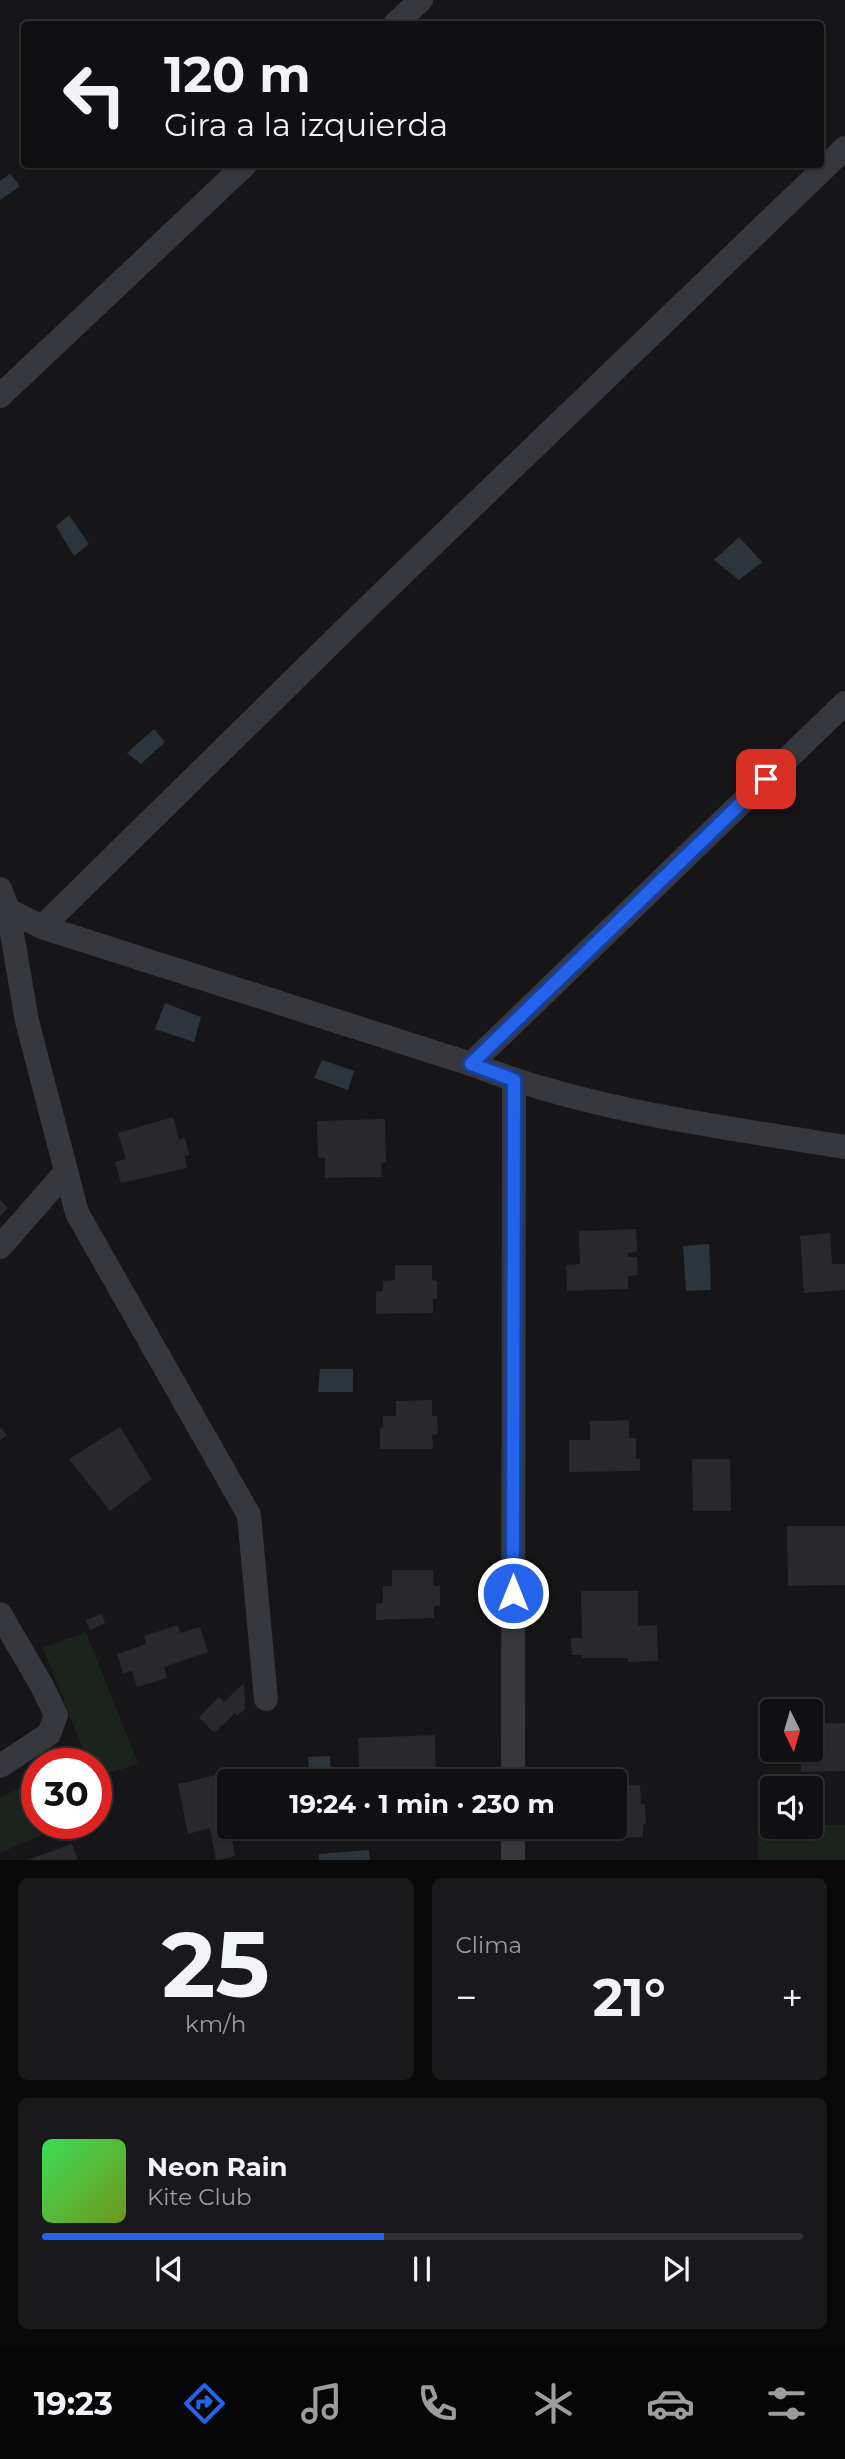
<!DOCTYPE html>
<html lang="es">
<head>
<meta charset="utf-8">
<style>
	:root { --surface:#101012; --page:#19191b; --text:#f1f3f6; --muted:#9c9d9f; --line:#303032; --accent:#2563eb }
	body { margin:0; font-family:Montserrat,sans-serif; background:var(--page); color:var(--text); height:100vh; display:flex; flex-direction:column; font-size:26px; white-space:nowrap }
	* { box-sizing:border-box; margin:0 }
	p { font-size:23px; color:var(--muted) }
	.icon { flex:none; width:38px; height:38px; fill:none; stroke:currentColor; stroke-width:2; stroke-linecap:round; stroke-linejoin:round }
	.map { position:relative; height:1860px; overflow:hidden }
	.sheet { display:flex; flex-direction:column; gap:18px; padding:18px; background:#09090a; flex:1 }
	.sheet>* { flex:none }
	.guide { position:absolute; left:21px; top:21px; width:803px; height:147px; border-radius:7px; box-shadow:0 2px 5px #0004,0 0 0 2px var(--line); background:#101012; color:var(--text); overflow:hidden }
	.needle { width:46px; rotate:175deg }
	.tools { position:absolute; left:760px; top:1699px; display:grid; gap:14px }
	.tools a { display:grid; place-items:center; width:63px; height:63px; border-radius:7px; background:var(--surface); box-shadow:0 2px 5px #0004,0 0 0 2px var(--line); font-size:35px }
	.speed { position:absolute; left:21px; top:1748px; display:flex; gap:14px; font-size:35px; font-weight:700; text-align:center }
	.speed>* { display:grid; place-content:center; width:91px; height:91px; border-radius:50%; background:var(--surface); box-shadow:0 2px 5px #0004,0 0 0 2px var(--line); line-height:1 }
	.speed .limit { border:10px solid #d22; background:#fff; color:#111 }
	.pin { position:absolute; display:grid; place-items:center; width:60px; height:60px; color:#fff; margin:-30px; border-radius:14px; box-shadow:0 4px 10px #0006 }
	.me { position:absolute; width:77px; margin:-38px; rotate:0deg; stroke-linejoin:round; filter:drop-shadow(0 0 5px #0008) }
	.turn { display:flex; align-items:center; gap:24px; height:147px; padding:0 28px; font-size:32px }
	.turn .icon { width:91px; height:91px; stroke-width:2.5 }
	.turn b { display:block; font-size:49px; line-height:60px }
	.big { font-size:52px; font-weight:700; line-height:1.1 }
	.sheet .widget { flex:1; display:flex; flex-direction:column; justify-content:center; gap:10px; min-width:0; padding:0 24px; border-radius:10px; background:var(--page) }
	.sheet .dial { align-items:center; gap:0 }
	.dial b { font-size:91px; line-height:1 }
	.song { display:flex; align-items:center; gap:21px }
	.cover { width:84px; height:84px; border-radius:10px; background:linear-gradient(135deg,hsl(130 70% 55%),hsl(80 70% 35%)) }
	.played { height:7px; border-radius:4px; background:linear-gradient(90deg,var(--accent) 45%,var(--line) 45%) }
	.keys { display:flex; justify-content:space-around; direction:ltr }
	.heat { display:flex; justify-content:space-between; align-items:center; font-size:38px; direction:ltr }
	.sheet .tiles { flex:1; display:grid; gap:18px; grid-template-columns:1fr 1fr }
	.widget:last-child { grid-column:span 2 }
	.trip { position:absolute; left:217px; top:1769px; width:410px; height:70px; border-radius:7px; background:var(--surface); box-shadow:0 2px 5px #0004,0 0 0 2px var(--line); font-weight:700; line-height:70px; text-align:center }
	.menu { display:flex; height:112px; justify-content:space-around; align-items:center; background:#060607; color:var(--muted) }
	.menu .icon { width:49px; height:49px }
	.menu .active { color:var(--accent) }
	.menu b { font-size:32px; color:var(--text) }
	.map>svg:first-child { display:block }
	.green { fill:#1c231d }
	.water { fill:#2c353c }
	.building { fill:#29292c }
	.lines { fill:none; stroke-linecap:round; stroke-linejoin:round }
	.street { stroke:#37383d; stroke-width:24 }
	.route-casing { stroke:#184099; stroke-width:18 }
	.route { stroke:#2563eb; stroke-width:12 }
</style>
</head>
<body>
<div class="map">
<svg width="845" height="1861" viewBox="0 0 845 1861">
	<rect width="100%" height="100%" fill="#161618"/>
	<g class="green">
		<polygon points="86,1632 138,1764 96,1777 96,1764 89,1764 43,1648"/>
		<polygon points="37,1781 37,1824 68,1824 0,1853 0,1797"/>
		<polygon points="757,1825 845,1825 845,1860 758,1860"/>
	</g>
	<g class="water">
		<polygon points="10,174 20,186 0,200 0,181"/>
		<polygon points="69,515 89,544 74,556 56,526"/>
		<polygon points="739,537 762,562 739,580 714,560"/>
		<polygon points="154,729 165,742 141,764 127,753"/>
		<polygon points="165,1003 201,1017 194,1042 155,1029"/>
		<polygon points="322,1060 354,1071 348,1090 314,1078"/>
		<polygon points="709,1244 711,1290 686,1291 683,1246"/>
		<polygon points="320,1369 353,1369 353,1392 318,1392"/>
		<polygon points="330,1756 331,1781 310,1781 308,1757"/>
		<polygon points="369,1850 370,1860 319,1860 319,1854"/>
	</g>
	<g class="building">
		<polygon points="173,1117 179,1140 185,1137 189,1155 185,1156 187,1168 121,1183 115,1162 126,1159 118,1133"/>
		<polygon points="385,1119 386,1162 381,1163 382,1177 325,1178 325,1158 318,1158 317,1121"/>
		<polygon points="0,1200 8,1208 0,1216"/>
		<polygon points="636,1229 637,1252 628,1253 628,1257 637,1257 638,1275 628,1276 628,1289 567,1291 566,1265 580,1264 579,1231"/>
		<polygon points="830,1233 832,1264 845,1264 845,1290 804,1293 800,1236"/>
		<polygon points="395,1265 432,1265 432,1280 437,1281 437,1299 433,1299 433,1313 376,1314 376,1292 383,1291 383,1281 395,1280"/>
		<polygon points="432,1400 432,1416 437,1416 438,1434 432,1435 433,1449 380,1449 380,1428 383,1427 383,1416 396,1416 396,1401"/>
		<polygon points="629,1420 629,1438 636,1438 636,1459 640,1459 640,1471 569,1472 569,1440 590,1440 590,1421"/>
		<polygon points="0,1427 7,1435 0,1440"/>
		<polygon points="120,1427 152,1479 110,1511 69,1459"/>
		<polygon points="692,1459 730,1459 731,1511 693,1511"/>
		<polygon points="787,1526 845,1526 845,1585 788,1586"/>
		<polygon points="392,1570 433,1570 434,1586 440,1586 440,1606 434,1606 434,1618 376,1620 376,1604 383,1603 383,1586 392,1586"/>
		<polygon points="581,1591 638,1591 638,1626 657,1625 658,1661 628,1662 628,1658 582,1658 582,1655 572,1655 571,1638 582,1638"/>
		<polygon points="102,1614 105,1623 90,1630 86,1620"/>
		<polygon points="178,1625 180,1633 200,1627 208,1652 164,1667 167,1678 137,1687 132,1671 123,1673 117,1654 146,1644 144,1636"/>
		<polygon points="244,1683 245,1709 237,1716 235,1713 214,1733 199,1717 219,1697 224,1702"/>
		<polygon points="845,1723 845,1771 801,1772 801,1750 810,1750 810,1724"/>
		<polygon points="435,1735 436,1782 366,1782 366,1768 359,1769 358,1738"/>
		<polygon points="220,1774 235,1856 216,1861 210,1828 188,1834 178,1784"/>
		<polygon points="640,1785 641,1804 645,1804 646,1824 643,1825 643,1837 599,1839 598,1827 614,1827 614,1786"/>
		<polygon points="72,1844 78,1861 28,1861 27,1860"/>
	</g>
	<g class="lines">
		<g class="street">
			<polyline points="395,24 421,0"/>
			<polyline points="0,396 246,164"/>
			<polyline points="0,889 8,910 27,1021 77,1213 249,1515 266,1699"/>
			<path d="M8,910L42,927L471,1064C592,1111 717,1126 845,1147"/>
			<polyline points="42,927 367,608 845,148"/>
			<polyline points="471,1064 845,703"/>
			<polyline points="0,1247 65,1173"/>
			<polyline points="0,1614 41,1684 56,1715 49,1734 0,1766"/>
			<polyline points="513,1782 514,1080"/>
			<polyline points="513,1861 513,1827"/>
		</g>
	</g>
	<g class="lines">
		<defs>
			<polyline id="route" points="513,1593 514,1080 471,1064 766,779"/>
		</defs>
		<use href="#route" class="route-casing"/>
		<use href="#route" class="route"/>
	</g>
</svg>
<div class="tools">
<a><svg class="needle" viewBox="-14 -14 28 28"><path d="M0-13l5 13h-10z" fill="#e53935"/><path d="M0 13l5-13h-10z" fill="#9c9d9f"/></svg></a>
<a><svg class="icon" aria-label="sound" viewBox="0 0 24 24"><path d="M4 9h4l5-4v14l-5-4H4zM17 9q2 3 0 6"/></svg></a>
</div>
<div class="speed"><div class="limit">30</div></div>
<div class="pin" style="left:766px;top:779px;background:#d93025"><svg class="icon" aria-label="arrive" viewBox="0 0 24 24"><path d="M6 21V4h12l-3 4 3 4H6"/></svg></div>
<svg class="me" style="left:513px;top:1593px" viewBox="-20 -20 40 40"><circle r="17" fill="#2563eb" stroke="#fff" stroke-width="3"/><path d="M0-11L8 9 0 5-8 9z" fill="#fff"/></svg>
<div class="trip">19:24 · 1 min · 230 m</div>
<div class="guide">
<div class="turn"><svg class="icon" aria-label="left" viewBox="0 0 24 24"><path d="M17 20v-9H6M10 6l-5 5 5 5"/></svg><div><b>120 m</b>Gira a la izquierda</div></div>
</div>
</div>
<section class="sheet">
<div class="tiles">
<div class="widget dial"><b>25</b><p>km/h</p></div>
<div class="widget"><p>Clima</p>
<div class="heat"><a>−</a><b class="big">21°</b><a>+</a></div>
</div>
<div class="widget">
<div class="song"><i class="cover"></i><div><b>Neon Rain</b><p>Kite Club</p></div></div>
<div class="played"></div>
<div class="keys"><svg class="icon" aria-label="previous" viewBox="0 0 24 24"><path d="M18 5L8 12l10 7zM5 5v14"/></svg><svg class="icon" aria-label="pause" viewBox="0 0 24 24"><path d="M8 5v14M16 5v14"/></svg><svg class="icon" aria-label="next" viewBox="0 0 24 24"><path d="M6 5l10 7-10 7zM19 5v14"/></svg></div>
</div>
</div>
</section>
<nav class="menu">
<b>19:23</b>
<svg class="icon active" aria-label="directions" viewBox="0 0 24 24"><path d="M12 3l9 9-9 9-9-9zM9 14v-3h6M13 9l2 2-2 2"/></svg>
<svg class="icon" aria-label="music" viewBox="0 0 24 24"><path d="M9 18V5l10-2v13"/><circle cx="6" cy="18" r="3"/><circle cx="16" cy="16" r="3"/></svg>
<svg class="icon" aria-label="phone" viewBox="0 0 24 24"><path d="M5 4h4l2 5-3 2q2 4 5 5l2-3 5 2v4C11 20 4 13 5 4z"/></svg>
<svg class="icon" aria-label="climate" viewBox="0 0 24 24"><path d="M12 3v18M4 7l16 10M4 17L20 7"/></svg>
<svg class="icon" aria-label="car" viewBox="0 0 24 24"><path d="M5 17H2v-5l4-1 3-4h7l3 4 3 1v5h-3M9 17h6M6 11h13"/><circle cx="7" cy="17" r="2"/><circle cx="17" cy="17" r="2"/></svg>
<svg class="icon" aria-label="filters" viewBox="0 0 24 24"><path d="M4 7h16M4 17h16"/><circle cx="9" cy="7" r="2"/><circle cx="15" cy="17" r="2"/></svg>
</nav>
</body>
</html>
